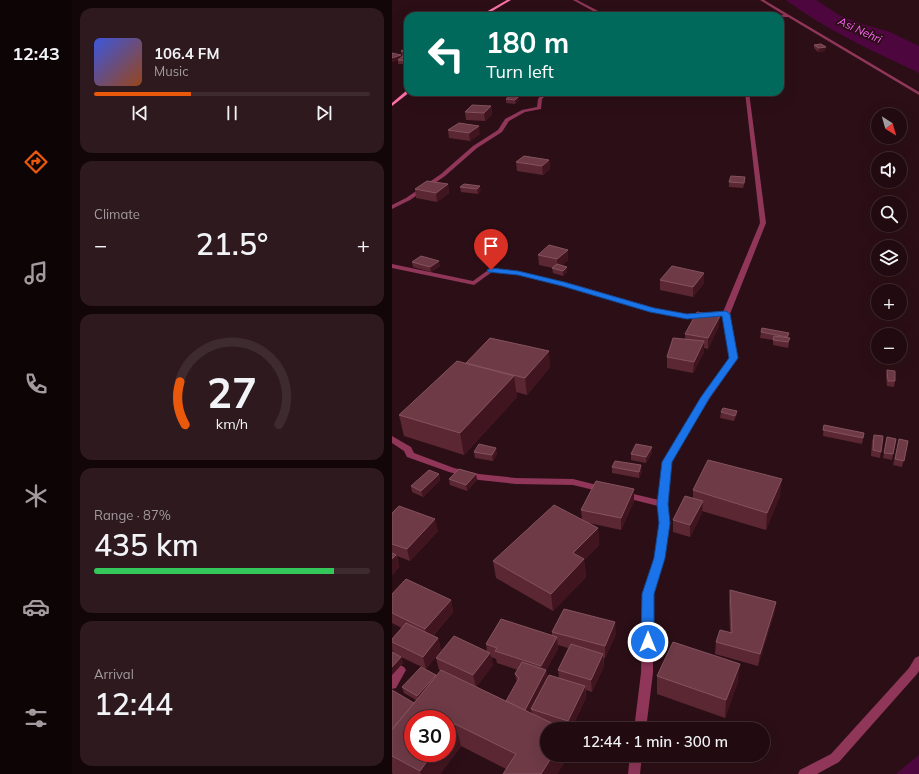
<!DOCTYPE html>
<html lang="en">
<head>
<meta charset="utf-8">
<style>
	:root { --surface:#210b10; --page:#2d191e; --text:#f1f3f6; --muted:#a29b9f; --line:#3e2b30; --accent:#ea580c }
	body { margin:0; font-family:Mulish,sans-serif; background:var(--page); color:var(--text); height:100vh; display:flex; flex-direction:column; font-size:15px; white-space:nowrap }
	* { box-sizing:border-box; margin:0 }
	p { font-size:13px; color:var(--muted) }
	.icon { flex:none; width:22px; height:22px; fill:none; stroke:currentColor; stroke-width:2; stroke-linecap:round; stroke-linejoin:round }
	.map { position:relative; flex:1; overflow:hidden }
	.details { display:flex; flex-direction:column; gap:8px; padding:8px; background:#120609; width:320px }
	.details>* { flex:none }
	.top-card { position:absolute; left:12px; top:12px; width:380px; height:84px; border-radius:12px; box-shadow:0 4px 16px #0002,0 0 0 1px var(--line); background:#00695c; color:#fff; overflow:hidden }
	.needle { width:26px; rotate:143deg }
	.tools { position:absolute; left:479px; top:108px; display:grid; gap:8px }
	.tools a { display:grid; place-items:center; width:36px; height:36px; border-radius:50%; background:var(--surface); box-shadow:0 4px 16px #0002,0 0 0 1px var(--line); font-size:20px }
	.speed { position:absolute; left:12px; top:710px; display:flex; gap:8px; font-size:20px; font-weight:700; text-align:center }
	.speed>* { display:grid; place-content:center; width:52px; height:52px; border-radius:50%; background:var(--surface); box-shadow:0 4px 16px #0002,0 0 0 1px var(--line); line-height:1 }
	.speed .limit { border:6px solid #d22; background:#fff; color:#111 }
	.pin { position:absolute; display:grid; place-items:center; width:34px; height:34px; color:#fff; margin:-41px -17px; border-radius:50% 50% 50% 0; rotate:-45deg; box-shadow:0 0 4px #0007 }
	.pin .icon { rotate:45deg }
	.me { position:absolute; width:44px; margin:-22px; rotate:0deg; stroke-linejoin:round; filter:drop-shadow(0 0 3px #0008) }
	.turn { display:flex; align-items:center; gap:14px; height:84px; padding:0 16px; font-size:18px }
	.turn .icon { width:52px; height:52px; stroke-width:2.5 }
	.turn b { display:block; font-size:28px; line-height:34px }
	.big { font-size:30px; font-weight:600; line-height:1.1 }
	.details .card { flex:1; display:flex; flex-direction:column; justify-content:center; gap:6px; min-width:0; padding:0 14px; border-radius:12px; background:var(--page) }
	.details .dial { align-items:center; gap:0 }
	.dial svg { height:104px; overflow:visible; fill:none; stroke:var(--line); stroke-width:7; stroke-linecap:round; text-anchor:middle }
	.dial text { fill:var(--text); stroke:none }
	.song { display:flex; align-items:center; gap:12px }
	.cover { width:48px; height:48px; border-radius:6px; background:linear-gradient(135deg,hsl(230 70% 55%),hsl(20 70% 35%)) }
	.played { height:4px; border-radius:2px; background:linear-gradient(90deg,var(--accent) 35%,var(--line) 35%) }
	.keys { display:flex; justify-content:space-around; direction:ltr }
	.heat { display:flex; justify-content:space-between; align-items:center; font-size:22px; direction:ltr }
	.charge { height:6px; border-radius:3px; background:linear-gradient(90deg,#34c759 87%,var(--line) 0) }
	.trip { position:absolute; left:148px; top:722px; width:230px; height:40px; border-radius:20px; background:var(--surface); box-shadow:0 4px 16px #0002,0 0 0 1px var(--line); font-weight:600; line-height:40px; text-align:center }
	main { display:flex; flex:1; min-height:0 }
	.dock { display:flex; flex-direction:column; width:72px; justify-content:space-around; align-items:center; background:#0d0406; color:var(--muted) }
	.dock .icon { width:28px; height:28px }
	.dock .active { color:var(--accent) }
	.dock b { font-size:18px; color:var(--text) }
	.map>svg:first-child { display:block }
	.water { fill:#4e063f }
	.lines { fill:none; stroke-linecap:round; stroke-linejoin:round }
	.street { fill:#8f3659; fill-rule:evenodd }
	.secondary { fill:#ff71aa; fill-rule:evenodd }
	.wall { fill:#5b2732; fill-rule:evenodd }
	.shaded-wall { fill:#41151f }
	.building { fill:#6d3a46; stroke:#84535f }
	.route { fill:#1a73e8; stroke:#114b97 }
	.labels { text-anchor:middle; stroke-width:4; stroke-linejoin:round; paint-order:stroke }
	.far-water-label { font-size:11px; font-style:italic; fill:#ff68fa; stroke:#2c0f16 }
</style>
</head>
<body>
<main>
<nav class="dock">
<b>12:43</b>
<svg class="icon active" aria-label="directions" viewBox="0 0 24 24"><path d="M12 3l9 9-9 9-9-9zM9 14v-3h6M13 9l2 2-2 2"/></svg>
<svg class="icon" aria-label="music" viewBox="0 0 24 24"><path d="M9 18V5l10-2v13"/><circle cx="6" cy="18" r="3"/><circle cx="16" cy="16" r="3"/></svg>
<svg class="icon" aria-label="phone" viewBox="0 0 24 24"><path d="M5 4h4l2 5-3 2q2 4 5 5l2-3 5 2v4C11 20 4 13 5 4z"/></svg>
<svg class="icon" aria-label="climate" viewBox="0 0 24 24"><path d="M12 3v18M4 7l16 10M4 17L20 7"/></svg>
<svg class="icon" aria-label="car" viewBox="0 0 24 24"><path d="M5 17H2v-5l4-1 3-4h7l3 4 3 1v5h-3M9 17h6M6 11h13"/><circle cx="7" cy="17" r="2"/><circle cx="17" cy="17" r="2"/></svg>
<svg class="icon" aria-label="filters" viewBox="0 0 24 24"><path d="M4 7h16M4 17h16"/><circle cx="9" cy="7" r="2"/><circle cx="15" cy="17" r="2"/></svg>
</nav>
<section class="details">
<div class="card">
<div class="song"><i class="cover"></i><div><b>106.4 FM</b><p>Music</p></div></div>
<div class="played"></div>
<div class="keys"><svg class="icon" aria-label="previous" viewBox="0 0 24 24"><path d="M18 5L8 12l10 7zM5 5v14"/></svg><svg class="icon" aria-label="pause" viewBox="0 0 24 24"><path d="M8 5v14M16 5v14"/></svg><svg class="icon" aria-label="next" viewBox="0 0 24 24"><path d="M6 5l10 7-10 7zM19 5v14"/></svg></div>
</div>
<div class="card"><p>Climate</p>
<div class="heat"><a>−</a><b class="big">21.5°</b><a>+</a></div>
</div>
<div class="card dial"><svg viewBox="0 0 100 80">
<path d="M14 69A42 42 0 1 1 86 69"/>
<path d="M14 69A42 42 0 0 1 10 36" stroke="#ea580c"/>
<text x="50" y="56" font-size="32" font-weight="700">27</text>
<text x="50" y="72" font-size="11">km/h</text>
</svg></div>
<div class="card"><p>Range · 87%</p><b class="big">435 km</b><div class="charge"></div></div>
<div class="card"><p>Arrival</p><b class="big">12:44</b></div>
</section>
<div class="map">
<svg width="527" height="774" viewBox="0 0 527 774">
	<rect width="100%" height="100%" fill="#2c0f16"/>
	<g class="water">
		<path d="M394,0H424L447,15L470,24L498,32L527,46V73C481,51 434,30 394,0Z"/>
		<polygon points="527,755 527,774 504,774"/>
	</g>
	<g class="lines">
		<g class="street">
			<polygon points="181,0 185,0 212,14 220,16 210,16"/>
			<polygon points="368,0 372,0 527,92 527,95 396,17 345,16 347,13 392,15"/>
			<polygon points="152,92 157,92 150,99 149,109 133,112 117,121 110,132 85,148 53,176 18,200 0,209 0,205 14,198 49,174 81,146 106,130 113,119 130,110 145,107 146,99"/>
			<polygon points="353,92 357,92 374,223 338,314 346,358 318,398 279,461 276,504 277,523 272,558 261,594 261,673 254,729 242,729 249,673 251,594 262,558 267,523 266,506 230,497 228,495 230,493 233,492 267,500 271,461 310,397 338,358 331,316 295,318 261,312 185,289 126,275 100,272 82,285 0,268 0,264 81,281 99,268 126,271 187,286 262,308 295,314 331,312 368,223"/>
			<polygon points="0,436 19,447 22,453 62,468 87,474 124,478 181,479 213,487 215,489 213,491 210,492 181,485 124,484 87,480 57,472 15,457 12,451 0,443"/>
			<polygon points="527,656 527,671 525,674 447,762 425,774 406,774 408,770 439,754 517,668 523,658"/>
			<polygon points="0,661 12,667 14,670 4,688 0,689"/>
			<polygon points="238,755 250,755 248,774 236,774"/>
		</g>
		<g class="secondary">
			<polygon points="115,0 119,0 92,16 87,16"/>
			<polygon points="14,91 18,92 0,106 0,103"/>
		</g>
	</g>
	<g class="wall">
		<polygon points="422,45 433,51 426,52 422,48"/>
		<polygon points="16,48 16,64 6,64 6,60 0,62 0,53 9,58 10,57 9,51"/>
		<polygon points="114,99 127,100 123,104 114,103"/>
		<polygon points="99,106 100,114 93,121 74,120 73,112"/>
		<polygon points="56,130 88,134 78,141 57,138"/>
		<polygon points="157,160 158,169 151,175 125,171 124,162"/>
		<polygon points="337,182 353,182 351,188 337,187"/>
		<polygon points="56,184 57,193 45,202 24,198 23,189"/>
		<polygon points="72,184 89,190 86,194 69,192 68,187"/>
		<polygon points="176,250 176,260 170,265 175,267 175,272 171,276 161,273 160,268 161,268 147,265 146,255"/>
		<polygon points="20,262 48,266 39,272 21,267"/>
		<polygon points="268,280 312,283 301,297 268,290"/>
		<polygon points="327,326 316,349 312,348 312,352 301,373 275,368 275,357 293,339 293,334"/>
		<polygon points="369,332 397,333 396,338 397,344 396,348 381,345 381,340 368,338"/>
		<polygon points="74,363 158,367 135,395 124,392 125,397 72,455 12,436 7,415"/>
		<polygon points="495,370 503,381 502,387 495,386 494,375"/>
		<polygon points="345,411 344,417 342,421 328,418 329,412"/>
		<polygon points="432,425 472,433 470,444 431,436"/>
		<polygon points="482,435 489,452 488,458 479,456 480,441"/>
		<polygon points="495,437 504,439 500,460 491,458"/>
		<polygon points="507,439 516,441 510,467 501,465"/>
		<polygon points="82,452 105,453 101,461 83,458"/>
		<polygon points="260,453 254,463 239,460 239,454"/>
		<polygon points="220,467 250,471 247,478 220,473"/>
		<polygon points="47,474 48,480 31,497 20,492 19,486"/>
		<polygon points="57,479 85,480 75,491 58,485"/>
		<polygon points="242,489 242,501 229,530 197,523 206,528 207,545 192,560 194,577 161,611 104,578 101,561 190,519 189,510"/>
		<polygon points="301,490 388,496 374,530 310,511 310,513 298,537 281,532 281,520 301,498"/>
		<polygon points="0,513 46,531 18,561 5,556 7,567 0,575"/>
		<polygon points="338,590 384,602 382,614 366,666 323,654 324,642 338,633 337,602"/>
		<polygon points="0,594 59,600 61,612 41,636 46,638 49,650 34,669 9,657 11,663 0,675 0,652 1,653 0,649 0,639 10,628 0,623"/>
		<path d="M160,632L224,634L213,658H212V666L200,692L194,690V698L179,729H155L177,755L165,774H111L114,769L69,746L48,774H1L0,773V690L22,703L24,700L12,693L10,687L44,675V676L49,671L47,670L44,658L95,652L94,644L160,635ZM166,645L176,648L166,670L167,678H155L154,670L166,649ZM99,657L104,659L105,663L126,670L123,674L125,682L114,701L84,687L101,665Z"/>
		<polygon points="265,676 346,681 333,718 265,694"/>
	</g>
	<g class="shaded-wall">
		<polygon points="434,47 433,51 426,52 427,48"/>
		<polygon points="9,55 9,59 0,62 0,58"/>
		<polygon points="127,96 127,100 123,104 123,100"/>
		<polygon points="99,106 100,114 93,121 92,113"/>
		<polygon points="87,126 88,134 78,141 77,133"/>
		<polygon points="157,160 158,169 151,175 150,166"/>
		<polygon points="56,184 57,193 45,202 44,193"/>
		<polygon points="88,186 89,190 86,194 85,189"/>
		<polygon points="176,250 176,260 166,269 165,259"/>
		<polygon points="47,261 48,266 39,272 38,267"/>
		<polygon points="175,267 175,272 171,276 171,271"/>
		<polygon points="312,273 312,283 301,297 301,287"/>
		<polygon points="328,316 327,326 316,349 316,338"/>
		<polygon points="312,341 312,352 301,373 302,362"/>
		<polygon points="157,351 158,367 135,395 133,378"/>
		<polygon points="122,376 125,397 72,455 68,433"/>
		<polygon points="345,411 344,417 342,421 343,416"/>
		<polygon points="260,447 260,453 254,463 254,457"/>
		<polygon points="104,448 105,453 101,461 100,455"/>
		<polygon points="249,465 250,471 247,478 247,472"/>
		<polygon points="47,474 48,480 31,497 29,491"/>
		<polygon points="84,474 85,480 75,491 74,485"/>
		<polygon points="390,479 388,496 374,530 375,513"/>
		<polygon points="242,489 242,501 229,530 229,518"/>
		<polygon points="311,501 310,513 298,537 298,525"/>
		<polygon points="43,519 46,531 18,561 15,549"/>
		<polygon points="206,528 207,545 192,560 194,577 161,611 159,594 181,553"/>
		<polygon points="4,555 7,567 0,575 0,559"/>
		<polygon points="59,600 61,612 36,641 33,629"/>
		<polygon points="384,602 382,614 366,666 368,654"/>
		<polygon points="223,622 224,634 213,658 213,646"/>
		<polygon points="165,637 166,649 151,676 154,670 156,682 139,709 140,713 135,722 133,710 150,678 149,666"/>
		<polygon points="46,638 49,650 34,669 31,657"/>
		<polygon points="98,653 101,665 84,687 81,675"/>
		<polygon points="211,654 212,666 200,692 199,680"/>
		<polygon points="9,657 11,663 0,675 0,667"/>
		<polygon points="348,664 346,681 333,718 334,700"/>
		<polygon points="44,675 45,681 27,702 25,696"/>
		<polygon points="193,686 194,698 179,729 177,729 176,721"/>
		<polygon points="22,703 0,745 0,729"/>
		<polygon points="63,724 69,746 48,774 29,774 28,771 41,753 55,753 55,735"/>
		<polygon points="161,755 177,755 165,774 149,774"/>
	</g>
	<g class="building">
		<polygon points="429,44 434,47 427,48 422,45"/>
		<polygon points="16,48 16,52 9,51"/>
		<polygon points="0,53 9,55 0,58"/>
		<polygon points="12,55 16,56 16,61 6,60"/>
		<polygon points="119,95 127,96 123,100 114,99"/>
		<polygon points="80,105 99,106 92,113 73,112"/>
		<polygon points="67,123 87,126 77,133 56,130"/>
		<polygon points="132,156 157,160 150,166 124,162"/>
		<polygon points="339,176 353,177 352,183 337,182"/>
		<polygon points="35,181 56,184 44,193 23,189"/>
		<polygon points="72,184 88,186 85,189 68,187"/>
		<polygon points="157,245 176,250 165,259 146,255"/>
		<polygon points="29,256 47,261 38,267 20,262"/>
		<polygon points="165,264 175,267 171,271 160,268"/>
		<polygon points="280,266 312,273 301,287 268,280"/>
		<polygon points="305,312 328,316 316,338 293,334"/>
		<polygon points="370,328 397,333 395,337 369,332"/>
		<polygon points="382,336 398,338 396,342 381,340"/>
		<polygon points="98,338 157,351 133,378 74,363"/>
		<polygon points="281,338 312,341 302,362 275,357"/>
		<polygon points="65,361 122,376 68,433 7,415"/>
		<polygon points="495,370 503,371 503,381 496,381"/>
		<polygon points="331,408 345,411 343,416 329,412"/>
		<polygon points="432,425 472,433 471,438 431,430"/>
		<polygon points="482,435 491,436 489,452 481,450"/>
		<polygon points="495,437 504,439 501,454 492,453"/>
		<polygon points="507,439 516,441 512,461 503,459"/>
		<polygon points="87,444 104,448 100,455 82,452"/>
		<polygon points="244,444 260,447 254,457 239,454"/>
		<polygon points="316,460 390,479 375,513 301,490"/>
		<polygon points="223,461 249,465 247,472 220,467"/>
		<polygon points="67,469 84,474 74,485 57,479"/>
		<polygon points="37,470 47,474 29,491 19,486"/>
		<polygon points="204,481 242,489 229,518 189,510"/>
		<polygon points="293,496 311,501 298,525 281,520"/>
		<polygon points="162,505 206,528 181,553 192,559 159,594 101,561"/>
		<polygon points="7,506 43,519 15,549 0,544 0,513"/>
		<polygon points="0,553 4,555 0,559"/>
		<polygon points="14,579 59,600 33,629 0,613 0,594"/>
		<polygon points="338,590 384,602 368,654 324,642 328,630 340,633"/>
		<polygon points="172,609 223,622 213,646 160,632"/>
		<polygon points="109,619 165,637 149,666 103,651 105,648 94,644"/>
		<polygon points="14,623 46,638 31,657 0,642 0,639"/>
		<polygon points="62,636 98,653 81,675 44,658"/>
		<polygon points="281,642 348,664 334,700 265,676"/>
		<polygon points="179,644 211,654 199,680 166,670"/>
		<polygon points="0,652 9,657 0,667"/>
		<polygon points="130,662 154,670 133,710 114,701 127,678 123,674"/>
		<polygon points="29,667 44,675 25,696 10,687"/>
		<polygon points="49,670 172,729 155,729 155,755 161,755 149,774 111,774 124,754 63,724 55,735 55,719 21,719 21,753 41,753 28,771 0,756 0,730"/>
		<polygon points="157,675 193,686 176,721 139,709"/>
		<polygon points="0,690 22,703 0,729"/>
	</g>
	<polygon class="route" points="99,268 126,271 172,282 262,308 295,314 334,311 338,314 346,358 318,397 280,462 276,504 278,523 273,558 262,594 262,642 260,645 256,647 251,645 249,642 250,594 262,558 267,523 265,504 270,462 309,397 337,358 330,316 295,319 258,312 170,286 126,275 96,272 95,270"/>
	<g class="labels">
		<g class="far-water-label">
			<text transform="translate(468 30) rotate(25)" y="4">Asi Nehri</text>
		</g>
	</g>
</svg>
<div class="tools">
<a><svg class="needle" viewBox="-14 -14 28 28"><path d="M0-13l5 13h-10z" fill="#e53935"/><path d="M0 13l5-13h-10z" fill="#a29b9f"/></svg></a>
<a><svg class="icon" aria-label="sound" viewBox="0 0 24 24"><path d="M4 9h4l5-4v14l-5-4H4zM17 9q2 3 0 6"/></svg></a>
<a><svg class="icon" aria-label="search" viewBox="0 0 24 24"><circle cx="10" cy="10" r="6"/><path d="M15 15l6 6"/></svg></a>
<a><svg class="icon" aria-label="layers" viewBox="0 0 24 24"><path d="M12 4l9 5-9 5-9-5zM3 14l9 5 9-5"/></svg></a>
<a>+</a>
<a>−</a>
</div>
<div class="speed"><div class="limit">30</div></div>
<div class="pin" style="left:99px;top:270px;background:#d93025"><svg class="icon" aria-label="arrive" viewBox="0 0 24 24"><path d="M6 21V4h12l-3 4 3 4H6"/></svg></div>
<svg class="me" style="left:256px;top:642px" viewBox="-20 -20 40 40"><circle r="17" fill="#1a73e8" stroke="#fff" stroke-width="3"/><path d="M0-11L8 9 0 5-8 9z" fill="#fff"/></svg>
<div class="trip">12:44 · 1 min · 300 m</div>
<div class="top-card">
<div class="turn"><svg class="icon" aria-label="left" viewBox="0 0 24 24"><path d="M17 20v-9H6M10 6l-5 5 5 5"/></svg><div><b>180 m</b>Turn left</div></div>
</div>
</div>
</main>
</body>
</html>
